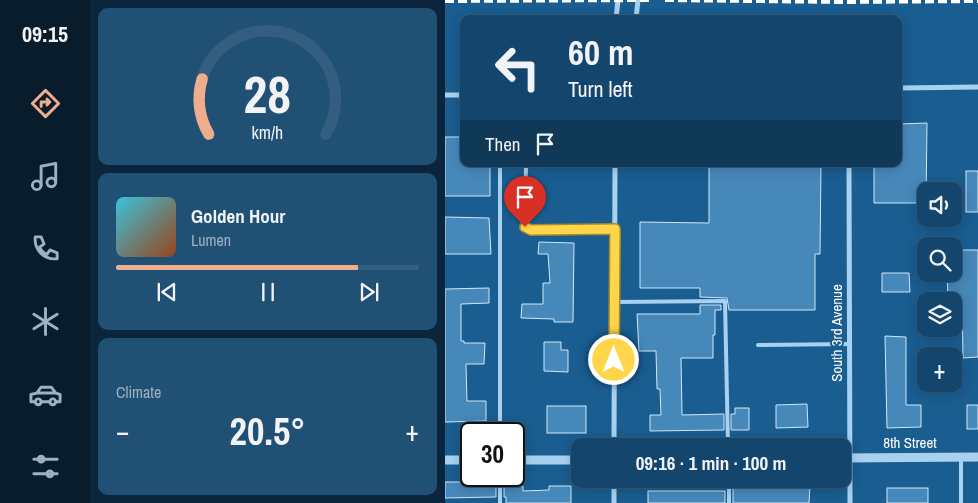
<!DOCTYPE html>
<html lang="en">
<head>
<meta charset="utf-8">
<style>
	:root { --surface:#14466d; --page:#215075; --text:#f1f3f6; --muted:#9db1c2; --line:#335e80; --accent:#eead8d }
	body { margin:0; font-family:"Archivo Narrow",sans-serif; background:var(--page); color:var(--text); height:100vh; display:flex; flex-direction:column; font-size:19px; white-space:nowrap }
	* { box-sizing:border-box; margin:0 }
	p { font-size:16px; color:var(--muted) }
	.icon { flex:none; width:28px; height:28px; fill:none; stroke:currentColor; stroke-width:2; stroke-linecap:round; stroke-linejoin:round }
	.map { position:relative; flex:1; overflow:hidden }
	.drawer { display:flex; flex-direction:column; gap:8px; padding:8px; background:#0b263c; width:355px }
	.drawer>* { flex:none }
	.guide { position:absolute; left:15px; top:15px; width:442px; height:152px; border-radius:10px; box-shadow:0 2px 12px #0003,0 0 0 1px var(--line); background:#14466d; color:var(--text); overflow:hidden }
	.buttons { position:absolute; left:472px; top:182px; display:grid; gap:10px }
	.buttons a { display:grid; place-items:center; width:45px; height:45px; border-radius:10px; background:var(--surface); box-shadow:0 2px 12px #0003,0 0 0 1px var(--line); font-size:25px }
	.speed { position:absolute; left:15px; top:422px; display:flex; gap:10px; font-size:25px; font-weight:700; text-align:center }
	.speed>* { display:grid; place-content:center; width:65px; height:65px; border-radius:50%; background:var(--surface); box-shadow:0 2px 12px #0003,0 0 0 1px var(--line); line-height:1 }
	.speed .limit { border:2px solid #111; border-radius:8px; background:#fff; color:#111 }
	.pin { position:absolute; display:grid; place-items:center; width:42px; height:42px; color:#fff; margin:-51px -21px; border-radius:50% 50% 50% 0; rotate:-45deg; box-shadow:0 0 5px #0007 }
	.pin .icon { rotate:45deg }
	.me { position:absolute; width:55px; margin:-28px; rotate:0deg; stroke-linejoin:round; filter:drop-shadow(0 0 4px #0008) }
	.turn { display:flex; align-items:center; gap:18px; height:105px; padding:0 25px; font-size:22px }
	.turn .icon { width:65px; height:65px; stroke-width:2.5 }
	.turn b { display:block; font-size:35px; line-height:42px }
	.then { display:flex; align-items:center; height:48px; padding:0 25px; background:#0003; gap:10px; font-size:19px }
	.big { font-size:38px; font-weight:700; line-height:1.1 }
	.drawer .card { flex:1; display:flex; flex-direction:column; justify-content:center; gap:8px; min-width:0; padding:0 18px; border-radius:10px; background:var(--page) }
	.drawer .dial { align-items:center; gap:0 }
	.dial svg { height:130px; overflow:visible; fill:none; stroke:var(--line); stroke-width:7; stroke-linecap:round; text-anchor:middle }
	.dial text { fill:var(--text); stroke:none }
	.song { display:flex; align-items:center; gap:15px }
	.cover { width:60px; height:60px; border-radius:8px; background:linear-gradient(135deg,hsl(190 70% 55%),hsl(20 70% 35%)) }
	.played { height:5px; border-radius:2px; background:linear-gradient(90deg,var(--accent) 80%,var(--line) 80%) }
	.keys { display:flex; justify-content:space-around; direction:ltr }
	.heat { display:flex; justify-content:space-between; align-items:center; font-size:28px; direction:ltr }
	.trip { position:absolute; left:126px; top:438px; width:280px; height:50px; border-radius:10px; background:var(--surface); box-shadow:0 2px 12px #0003,0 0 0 1px var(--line); font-weight:700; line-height:50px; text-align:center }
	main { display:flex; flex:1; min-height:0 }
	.dock { display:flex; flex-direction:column; width:90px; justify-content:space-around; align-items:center; background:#081c2c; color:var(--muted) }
	.dock .icon { width:35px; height:35px }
	.dock .current { color:var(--accent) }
	.dock b { font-size:22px; color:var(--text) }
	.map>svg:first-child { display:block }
	.building { fill:#4788ba; stroke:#cfe8fb }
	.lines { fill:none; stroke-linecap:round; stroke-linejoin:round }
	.service { stroke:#a9d1ef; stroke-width:4 }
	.minor { stroke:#a9d1ef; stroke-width:5 }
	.tertiary { stroke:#a9d1ef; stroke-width:9 }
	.rail { stroke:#fff; stroke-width:4; stroke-dasharray:9 4; stroke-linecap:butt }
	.route-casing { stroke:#a68a30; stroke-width:12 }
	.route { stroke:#ffd54a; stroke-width:9 }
	.labels { text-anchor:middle; stroke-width:4; stroke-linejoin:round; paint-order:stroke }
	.street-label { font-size:15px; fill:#fff; stroke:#1a5d91 }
</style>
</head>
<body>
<main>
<nav class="dock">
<b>09:15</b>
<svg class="icon current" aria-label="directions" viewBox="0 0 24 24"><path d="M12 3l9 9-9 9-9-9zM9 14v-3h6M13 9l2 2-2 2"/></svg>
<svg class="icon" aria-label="music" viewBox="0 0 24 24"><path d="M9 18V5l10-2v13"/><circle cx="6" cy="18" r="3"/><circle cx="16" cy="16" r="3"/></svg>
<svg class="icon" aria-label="phone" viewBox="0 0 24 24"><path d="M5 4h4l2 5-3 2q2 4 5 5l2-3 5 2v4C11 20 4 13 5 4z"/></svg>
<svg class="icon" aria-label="climate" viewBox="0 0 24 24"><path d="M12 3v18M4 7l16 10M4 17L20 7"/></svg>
<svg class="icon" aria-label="car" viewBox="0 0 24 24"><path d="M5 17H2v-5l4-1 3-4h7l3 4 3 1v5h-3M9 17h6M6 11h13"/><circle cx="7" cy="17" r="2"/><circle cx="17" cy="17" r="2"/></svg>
<svg class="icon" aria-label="filters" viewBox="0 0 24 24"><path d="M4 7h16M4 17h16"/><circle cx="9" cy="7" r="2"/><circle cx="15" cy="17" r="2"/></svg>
</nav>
<section class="drawer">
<div class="card dial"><svg viewBox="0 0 100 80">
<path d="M14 69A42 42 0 1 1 86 69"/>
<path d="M14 69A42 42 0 0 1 10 35" stroke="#eead8d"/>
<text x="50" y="56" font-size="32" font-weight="700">28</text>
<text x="50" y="72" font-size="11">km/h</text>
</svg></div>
<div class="card">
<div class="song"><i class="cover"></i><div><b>Golden Hour</b><p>Lumen</p></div></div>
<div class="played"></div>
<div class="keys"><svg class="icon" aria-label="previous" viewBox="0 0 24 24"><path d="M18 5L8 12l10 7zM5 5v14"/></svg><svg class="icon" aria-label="pause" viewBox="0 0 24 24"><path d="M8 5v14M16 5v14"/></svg><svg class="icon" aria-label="next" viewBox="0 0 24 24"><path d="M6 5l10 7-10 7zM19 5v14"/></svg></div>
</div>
<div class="card"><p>Climate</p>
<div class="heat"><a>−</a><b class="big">20.5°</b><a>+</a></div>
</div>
</section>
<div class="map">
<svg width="533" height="503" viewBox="0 0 533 503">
	<rect width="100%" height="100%" fill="#1a5d91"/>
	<g class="building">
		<polygon points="482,123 481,203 429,203 429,164 454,164 454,124"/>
		<polygon points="0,137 19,137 19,164 45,164 45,196 0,196"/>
		<polygon points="264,164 376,164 375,254 370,254 370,310 284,310 282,298 255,297 255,288 195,288 195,222 264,223"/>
		<rect x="521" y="171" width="12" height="41"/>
		<polygon points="0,217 44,218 46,254 0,254"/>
		<polygon points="94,242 129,243 128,322 109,322 109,319 76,318 77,304 98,304 98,283 105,283 103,254 93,254"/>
		<polygon points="513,250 533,250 533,357 518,358 517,298 503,298 502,274 514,272"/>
		<polygon points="437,273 464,273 465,292 437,292"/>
		<polygon points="44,288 44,303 16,304 16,341 19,341 19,343 40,343 39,364 21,364 22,401 41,401 41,421 0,422 0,289"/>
		<polygon points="255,305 276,305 276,310 270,310 270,335 268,335 268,358 236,358 237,415 279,414 279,430 205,431 205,415 216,415 215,389 212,389 211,351 194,351 192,314 255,314"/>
		<polygon points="440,336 461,337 461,405 476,405 476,427 442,428"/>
		<polygon points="99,342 116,342 116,350 123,350 123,372 99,371"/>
		<polygon points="362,404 363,427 331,428 331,405"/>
		<rect x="522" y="405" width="11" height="24"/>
		<rect x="102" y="406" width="39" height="27"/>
		<polygon points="290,408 304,408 304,430 286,430 286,414 290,414"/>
		<polygon points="0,482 41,482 41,487 51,487 51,497 0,498"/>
		<polygon points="320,483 365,486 364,503 288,503 288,484"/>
		<polygon points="59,486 78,486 78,491 104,490 104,486 126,486 126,503 61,503 61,497 59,497"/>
		<rect x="442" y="488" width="41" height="15"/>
		<rect x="203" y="491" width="77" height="12"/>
	</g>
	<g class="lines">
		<g class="service">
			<polyline points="81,164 80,227 86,230 170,229"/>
			<polyline points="170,302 280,301 283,446"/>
			<polyline points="313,345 405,344"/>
			<polyline points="55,434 55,164"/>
			<polyline points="516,457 516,503"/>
			<polyline points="55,476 55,503"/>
			<polyline points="284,479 284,503"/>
		</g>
		<g class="minor">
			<polyline points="171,19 173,0"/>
			<polyline points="191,19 193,0"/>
			<polyline points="454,88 533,87"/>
			<polyline points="0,95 19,95"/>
			<polyline points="404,164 405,503"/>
			<polyline points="169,446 170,164"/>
			<polyline points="169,479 169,503"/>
		</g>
		<g class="tertiary">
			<polyline points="398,458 533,457"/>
			<polyline points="0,460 26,460"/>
			<polyline points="69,460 135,460"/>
		</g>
		<g class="rail">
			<polyline points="220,0 397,2 533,1"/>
			<polyline points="0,1 204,0"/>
		</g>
	</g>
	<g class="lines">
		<defs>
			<polyline id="route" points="80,227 86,230 170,229 169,360"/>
		</defs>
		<use href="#route" class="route-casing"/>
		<use href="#route" class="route"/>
	</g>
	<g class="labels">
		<g class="street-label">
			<text transform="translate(392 333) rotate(-90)" y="5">South 3rd Avenue</text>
			<text x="465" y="448">8th Street</text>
		</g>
	</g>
</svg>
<div class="buttons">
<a><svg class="icon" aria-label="sound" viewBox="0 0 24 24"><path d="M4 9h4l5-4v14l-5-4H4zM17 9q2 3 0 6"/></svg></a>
<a><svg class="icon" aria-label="search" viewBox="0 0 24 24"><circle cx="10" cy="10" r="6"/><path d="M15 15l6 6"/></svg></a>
<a><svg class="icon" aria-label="layers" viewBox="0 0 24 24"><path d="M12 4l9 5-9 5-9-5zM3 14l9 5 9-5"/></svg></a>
<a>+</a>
</div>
<div class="speed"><div class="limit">30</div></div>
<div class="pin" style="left:80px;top:227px;background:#d93025"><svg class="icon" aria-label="arrive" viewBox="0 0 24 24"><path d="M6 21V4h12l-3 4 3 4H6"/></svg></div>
<svg class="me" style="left:169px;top:360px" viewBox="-20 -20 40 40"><circle r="17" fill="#ffd54a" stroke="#fff" stroke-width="3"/><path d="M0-11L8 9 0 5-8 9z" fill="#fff"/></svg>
<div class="trip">09:16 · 1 min · 100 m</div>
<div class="guide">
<div class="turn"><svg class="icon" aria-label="left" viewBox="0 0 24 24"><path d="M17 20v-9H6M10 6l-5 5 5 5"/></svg><div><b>60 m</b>Turn left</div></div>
<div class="then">Then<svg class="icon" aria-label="arrive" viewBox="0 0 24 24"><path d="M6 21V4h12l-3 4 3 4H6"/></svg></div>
</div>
</div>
</main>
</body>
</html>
